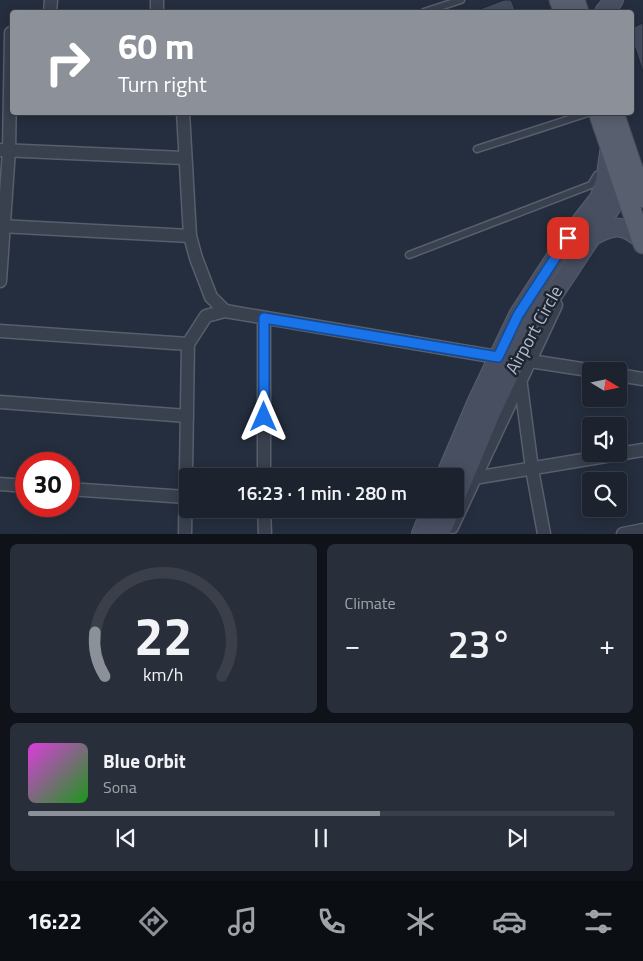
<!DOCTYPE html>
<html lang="en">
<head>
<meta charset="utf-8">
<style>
	:root { --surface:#1c222e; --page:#292f3a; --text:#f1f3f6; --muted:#a0a4aa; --line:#3a3f4a; --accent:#8c9099 }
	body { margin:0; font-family:"Titillium Web",sans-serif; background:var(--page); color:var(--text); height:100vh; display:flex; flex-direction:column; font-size:19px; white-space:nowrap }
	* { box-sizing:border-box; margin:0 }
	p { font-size:16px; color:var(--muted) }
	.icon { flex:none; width:28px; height:28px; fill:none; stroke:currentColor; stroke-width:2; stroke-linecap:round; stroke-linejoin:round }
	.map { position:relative; height:534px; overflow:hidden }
	.details { display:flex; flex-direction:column; gap:10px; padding:10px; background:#0f1319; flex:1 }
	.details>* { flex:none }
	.banner { position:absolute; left:10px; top:10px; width:624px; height:105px; border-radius:5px; box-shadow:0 2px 12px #0003,0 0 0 1px var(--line); background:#8c9099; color:#fff; overflow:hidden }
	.needle { width:32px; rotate:100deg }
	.fabs { position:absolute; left:582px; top:362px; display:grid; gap:10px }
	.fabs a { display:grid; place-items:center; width:45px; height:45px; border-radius:5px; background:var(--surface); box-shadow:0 2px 12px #0003,0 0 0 1px var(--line); font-size:25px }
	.speed { position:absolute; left:15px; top:452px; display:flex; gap:10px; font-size:25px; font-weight:700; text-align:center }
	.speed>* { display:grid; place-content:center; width:65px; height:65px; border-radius:50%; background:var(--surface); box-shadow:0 2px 12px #0003,0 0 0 1px var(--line); line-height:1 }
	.speed .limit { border:8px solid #d22; background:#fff; color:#111 }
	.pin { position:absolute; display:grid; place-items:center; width:42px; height:42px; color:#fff; margin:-21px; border-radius:10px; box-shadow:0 2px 8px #0006 }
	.me { position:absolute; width:55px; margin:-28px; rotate:0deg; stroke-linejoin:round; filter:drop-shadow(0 0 4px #0008) }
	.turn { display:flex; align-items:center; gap:18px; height:105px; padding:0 25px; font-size:22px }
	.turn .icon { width:65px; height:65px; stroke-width:2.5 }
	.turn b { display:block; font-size:35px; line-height:42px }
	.big { font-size:38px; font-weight:600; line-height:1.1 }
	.details .tile { flex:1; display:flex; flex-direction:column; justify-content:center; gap:8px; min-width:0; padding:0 18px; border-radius:8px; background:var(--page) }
	.details .dial { align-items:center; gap:0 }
	.dial svg { height:130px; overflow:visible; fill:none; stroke:var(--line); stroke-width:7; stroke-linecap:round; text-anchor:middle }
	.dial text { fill:var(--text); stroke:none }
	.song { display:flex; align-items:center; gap:15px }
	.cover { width:60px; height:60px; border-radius:8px; background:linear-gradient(135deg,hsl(300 70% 55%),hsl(120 70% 35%)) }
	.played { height:5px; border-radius:2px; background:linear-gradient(90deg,var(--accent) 60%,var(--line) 60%) }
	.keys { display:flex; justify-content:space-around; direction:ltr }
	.heat { display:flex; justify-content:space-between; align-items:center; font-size:28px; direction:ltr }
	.details .tiles { flex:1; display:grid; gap:10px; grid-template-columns:1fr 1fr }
	.tile:last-child { grid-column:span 2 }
	.trip { position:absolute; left:179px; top:468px; width:285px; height:50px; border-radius:5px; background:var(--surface); box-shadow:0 2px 12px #0003,0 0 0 1px var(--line); font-weight:600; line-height:50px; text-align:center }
	.tab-bar { display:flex; height:80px; justify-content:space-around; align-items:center; background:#0b0e12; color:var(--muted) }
	.tab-bar .icon { width:35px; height:35px }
	.tab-bar .selected { color:var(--accent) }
	.tab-bar b { font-size:22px; color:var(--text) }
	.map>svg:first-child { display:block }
	.building { fill:#424c5d; stroke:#202735 }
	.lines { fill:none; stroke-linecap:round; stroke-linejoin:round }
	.service-casing { stroke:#575e6c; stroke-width:9 }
	.minor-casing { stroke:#575e6c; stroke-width:15 }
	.secondary-casing { stroke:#575e6c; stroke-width:20 }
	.primary-casing { stroke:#434957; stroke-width:21 }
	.service { stroke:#39404e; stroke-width:6 }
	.minor { stroke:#39404e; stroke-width:12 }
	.secondary { stroke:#484f61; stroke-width:18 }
	.primary { stroke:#585f6e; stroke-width:19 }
	.route-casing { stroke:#114b97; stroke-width:12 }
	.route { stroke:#1a73e8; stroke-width:9 }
	.labels { text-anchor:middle; stroke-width:5; stroke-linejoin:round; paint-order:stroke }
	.street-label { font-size:18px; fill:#b6bcc9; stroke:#1e2533 }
</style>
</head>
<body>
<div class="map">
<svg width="643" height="534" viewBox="0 0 643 534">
	<rect width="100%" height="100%" fill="#252e3e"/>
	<g class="building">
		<polygon points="504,0 511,0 516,12 472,12"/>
		<polygon points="643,23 643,72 631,36 631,28"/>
	</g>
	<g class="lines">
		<defs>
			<g id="service">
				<polyline points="424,12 461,0"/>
				<polyline points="477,149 591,112"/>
				<polyline points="409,255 591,185 597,175 604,176"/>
			</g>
			<g id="minor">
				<polyline points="50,12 51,0"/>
				<polyline points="157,12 157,0"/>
				<polyline points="183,112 190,236 196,258 211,297 225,311"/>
				<polyline points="0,150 184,158"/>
				<polyline points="0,226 190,236"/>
				<polyline points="0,281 9,150 11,33"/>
				<polyline points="264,318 264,476"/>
				<polyline points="0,331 188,344"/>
				<polyline points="619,375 643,379"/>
				<polyline points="520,378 532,469 544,534"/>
				<polyline points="0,402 187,416"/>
				<polyline points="468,479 643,450"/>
				<polyline points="0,484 26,486"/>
				<polyline points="69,489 186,497"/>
				<polyline points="264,509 265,534"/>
				<polyline points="452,527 556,305"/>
				<polyline points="185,534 188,344 206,316 225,311 491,356 517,359 595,371"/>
				<polyline points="623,534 643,530"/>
			</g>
			<g id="secondary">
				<polyline points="604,12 614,0"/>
				<polyline points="600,196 605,181 610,146"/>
				<path d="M591,237C613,225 622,223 641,239"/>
				<polyline points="445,476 477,401 518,315 568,238 600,197 621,178 626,179"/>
				<polyline points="455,499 493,408 534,324 630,179"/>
				<polyline points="421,534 431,509"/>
				<polyline points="440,534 451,509"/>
			</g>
			<g id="primary">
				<polyline points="559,0 564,12"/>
				<polyline points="575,0 579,12"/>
				<polyline points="598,112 643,244"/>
				<polyline points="614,112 643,198"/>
			</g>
		</defs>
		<use href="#service" class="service-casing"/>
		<use href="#minor" class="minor-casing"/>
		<use href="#secondary" class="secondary-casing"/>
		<use href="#primary" class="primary-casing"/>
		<use href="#service" class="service"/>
		<use href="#minor" class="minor"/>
		<use href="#secondary" class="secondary"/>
		<use href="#primary" class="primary"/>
	</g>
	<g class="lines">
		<defs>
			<polyline id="route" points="264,417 264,318 498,357 518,315 568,238"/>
		</defs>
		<use href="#route" class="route-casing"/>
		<use href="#route" class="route"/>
	</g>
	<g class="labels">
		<g class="street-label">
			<text transform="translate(534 330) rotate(-61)" y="6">Airport Circle</text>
		</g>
	</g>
</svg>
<div class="fabs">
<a><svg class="needle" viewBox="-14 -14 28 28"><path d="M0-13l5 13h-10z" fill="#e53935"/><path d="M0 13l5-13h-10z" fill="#a0a4aa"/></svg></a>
<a><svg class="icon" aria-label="sound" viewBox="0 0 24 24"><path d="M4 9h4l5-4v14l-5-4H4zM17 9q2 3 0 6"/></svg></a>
<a><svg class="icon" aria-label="search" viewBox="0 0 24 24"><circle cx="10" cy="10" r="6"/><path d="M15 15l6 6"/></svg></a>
</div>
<div class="speed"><div class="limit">30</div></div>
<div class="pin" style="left:568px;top:238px;background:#d93025"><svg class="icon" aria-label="arrive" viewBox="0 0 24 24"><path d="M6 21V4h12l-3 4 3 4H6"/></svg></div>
<svg class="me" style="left:264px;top:417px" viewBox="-20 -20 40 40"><path d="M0-17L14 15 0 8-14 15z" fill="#1a73e8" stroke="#fff" stroke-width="4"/></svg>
<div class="trip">16:23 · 1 min · 280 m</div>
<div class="banner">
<div class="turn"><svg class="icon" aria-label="right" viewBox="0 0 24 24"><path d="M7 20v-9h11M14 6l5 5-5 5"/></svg><div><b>60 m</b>Turn right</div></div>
</div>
</div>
<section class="details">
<div class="tiles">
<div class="tile dial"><svg viewBox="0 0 100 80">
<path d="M14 69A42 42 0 1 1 86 69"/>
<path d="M14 69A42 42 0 0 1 8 42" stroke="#8c9099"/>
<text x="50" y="56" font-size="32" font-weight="700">22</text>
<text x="50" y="72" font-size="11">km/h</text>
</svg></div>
<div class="tile"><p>Climate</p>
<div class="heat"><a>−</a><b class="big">23°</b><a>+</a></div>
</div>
<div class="tile">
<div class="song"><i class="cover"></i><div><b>Blue Orbit</b><p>Sona</p></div></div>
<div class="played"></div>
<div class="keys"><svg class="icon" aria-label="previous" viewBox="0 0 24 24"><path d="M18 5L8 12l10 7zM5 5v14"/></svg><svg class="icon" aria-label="pause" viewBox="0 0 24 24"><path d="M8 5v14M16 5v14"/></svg><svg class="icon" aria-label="next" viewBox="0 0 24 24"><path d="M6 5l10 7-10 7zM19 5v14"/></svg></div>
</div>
</div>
</section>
<nav class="tab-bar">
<b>16:22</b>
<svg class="icon selected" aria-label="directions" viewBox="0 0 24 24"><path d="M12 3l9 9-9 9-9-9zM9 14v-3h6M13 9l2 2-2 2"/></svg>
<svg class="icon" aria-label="music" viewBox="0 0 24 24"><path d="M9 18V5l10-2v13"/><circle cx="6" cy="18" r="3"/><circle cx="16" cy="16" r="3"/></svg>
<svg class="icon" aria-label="phone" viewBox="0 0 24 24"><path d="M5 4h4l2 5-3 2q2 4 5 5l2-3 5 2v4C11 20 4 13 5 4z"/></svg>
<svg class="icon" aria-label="climate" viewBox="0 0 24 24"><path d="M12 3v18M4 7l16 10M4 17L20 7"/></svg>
<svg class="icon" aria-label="car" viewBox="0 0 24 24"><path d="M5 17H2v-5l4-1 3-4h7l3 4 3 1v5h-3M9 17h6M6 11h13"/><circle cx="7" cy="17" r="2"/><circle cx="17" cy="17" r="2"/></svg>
<svg class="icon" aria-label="filters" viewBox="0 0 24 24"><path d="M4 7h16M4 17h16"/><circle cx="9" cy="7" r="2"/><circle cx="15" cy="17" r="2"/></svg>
</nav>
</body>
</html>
